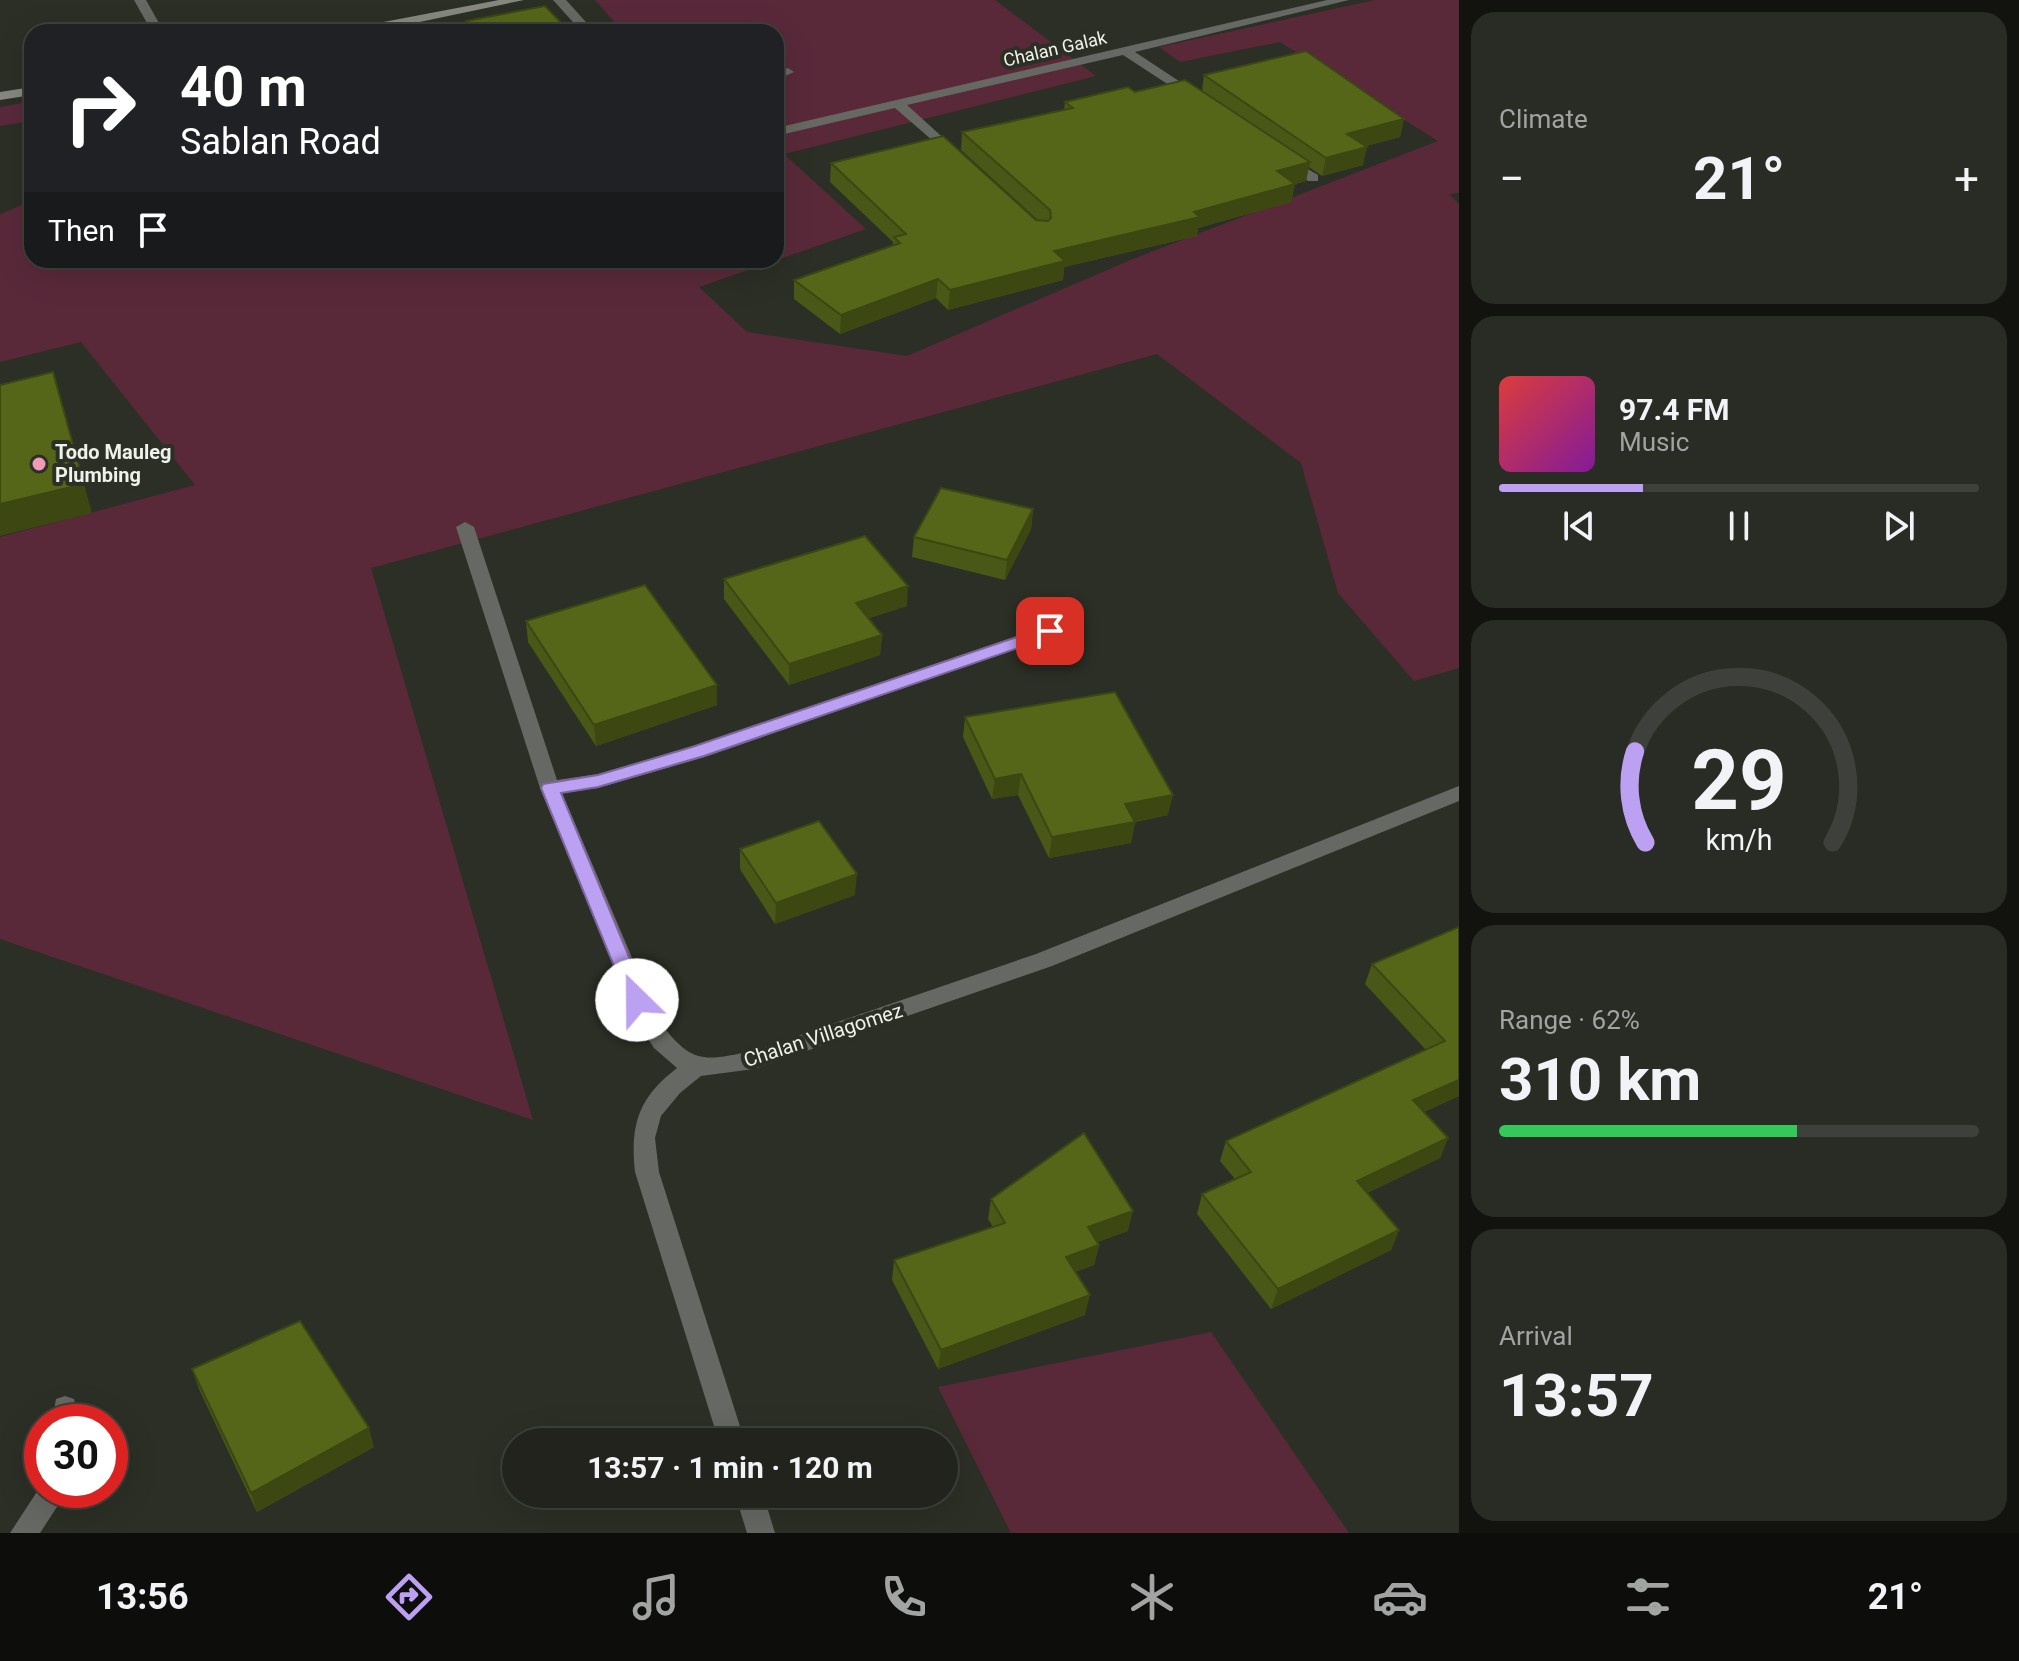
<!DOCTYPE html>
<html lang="en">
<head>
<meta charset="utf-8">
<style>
	:root { --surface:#21231c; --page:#292b25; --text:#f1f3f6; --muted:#a2a4a3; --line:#3e403b; --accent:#bca0f2 }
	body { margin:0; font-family:Roboto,sans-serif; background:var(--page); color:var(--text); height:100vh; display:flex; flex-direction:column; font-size:30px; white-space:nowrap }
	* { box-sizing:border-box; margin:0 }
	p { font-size:26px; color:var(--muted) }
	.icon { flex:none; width:44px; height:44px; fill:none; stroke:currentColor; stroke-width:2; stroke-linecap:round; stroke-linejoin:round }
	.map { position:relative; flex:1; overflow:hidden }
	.sheet { display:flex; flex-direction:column; gap:12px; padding:12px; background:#12130f; width:560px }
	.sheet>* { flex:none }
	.top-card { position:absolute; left:24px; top:24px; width:760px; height:244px; border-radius:24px; box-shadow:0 8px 32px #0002,0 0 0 2px var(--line); background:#202124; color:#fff; overflow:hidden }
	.speed { position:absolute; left:24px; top:1404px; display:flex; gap:16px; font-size:40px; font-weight:700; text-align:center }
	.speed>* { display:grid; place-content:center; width:104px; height:104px; border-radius:50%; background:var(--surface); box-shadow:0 8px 32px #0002,0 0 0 2px var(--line); line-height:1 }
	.speed .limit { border:12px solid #d22; background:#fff; color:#111 }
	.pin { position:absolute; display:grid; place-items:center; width:68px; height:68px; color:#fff; margin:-34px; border-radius:16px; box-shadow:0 4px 12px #0006 }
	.me { position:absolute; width:88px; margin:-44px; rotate:337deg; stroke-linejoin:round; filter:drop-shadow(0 0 6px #0008) }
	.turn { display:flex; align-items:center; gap:28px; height:168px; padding:0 24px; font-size:36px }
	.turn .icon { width:104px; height:104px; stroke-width:2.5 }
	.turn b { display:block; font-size:56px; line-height:68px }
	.then { display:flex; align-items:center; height:76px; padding:0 24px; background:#0003; gap:16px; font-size:30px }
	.big { font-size:60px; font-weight:700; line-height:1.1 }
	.sheet .widget { flex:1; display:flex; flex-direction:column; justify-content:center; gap:12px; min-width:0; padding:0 28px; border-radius:24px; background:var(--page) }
	.sheet .dial { align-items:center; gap:0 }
	.dial svg { height:208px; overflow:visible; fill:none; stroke:var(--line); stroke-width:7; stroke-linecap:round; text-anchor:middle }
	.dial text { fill:var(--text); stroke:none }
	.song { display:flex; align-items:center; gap:24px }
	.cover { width:96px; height:96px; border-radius:12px; background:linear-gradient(135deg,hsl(0 70% 55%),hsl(290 70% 35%)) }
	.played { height:8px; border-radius:4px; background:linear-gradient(90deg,var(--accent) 30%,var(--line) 30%) }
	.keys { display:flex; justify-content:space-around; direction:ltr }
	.heat { display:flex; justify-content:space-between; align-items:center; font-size:44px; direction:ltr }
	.charge { height:12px; border-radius:6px; background:linear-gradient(90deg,#34c759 62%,var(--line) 0) }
	.trip { position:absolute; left:502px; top:1428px; width:456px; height:80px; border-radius:40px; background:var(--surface); box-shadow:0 8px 32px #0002,0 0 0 2px var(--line); font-weight:700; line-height:80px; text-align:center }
	.menu { display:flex; height:128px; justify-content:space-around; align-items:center; background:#0d0e0b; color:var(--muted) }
	.menu .icon { width:56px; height:56px }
	.menu .selected { color:var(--accent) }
	.menu b { font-size:36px; color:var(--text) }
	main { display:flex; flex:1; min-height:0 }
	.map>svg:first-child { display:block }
	.green { fill:#59293a }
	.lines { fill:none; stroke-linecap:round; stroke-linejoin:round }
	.minor { fill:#666863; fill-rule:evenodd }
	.secondary { fill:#868880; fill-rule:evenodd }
	.wall { fill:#495816 }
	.shaded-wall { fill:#3c4712 }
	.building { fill:#556619; stroke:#3c4712; stroke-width:2 }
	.route { fill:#bca0f2; stroke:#7a689d; stroke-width:2 }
	.poi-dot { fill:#f09ab5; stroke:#2c2f25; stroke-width:3 }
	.labels { text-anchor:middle; stroke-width:8; stroke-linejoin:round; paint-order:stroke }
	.far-street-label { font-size:18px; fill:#eff2eb; stroke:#2c2f25 }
	.poi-label { font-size:20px; font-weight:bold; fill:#eff2eb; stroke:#2c2f25; text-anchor:start }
	.street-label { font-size:20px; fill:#eff2eb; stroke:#2c2f25 }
</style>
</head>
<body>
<main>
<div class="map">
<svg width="1459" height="1533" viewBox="0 0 1459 1533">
	<rect width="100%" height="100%" fill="#2c2f25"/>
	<g class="green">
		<polygon points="595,0 995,0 1096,76 784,154 866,229 699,287 747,332 907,356 1128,261 1438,141 1280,42 1180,62 1159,47 1375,0 1459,0 1459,193 1449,194 1459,204 1459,668 1414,681 1338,593 1301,463 1157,354 371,568 533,1120 0,939 0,537 195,485 81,342 0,362 0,214 32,201 32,260 776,260 776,32 623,32"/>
		<polygon points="32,101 32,121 0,126 0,107"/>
		<polygon points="1211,1332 1349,1533 1011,1533 938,1387"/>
	</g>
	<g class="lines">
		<g class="minor">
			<polygon points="134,0 146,0 164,32 152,32"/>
			<polygon points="553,0 566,0 595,32 582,32"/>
			<polygon points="1327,0 1349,0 1135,52 1200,95 1200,101 1195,102 1123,55 907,105 960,153 960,159 955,160 895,108 776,136 776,128"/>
			<polygon points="788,68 794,72 776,80 776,72"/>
			<polygon points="1284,155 1318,175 1318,181 1308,181 1279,162 1277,159"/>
			<path d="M465,522L474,527L557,780L598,774L691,747L1043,627H1057L1059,631L1057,635L705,757L598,788L562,793L659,1021C692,1065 703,1061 753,1051L1036,954L1459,786V801L1052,966L754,1069L701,1076L680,1093L661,1116L655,1138L659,1172L745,1442H719L635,1172C630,1125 638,1098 677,1068L654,1048L639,1025L540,788L456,527Z"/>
			<polygon points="65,1396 74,1399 78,1422 52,1422 56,1399"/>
			<polygon points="42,1484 42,1490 68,1490 40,1533 10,1533"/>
			<polygon points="735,1494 763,1494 775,1533 747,1533"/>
		</g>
		<g class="secondary">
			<polygon points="499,0 524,0 372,32 346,32 352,28"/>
			<polygon points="32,87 32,95 0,100 0,92"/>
		</g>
	</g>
	<g class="wall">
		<polygon points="466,21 570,32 467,32"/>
		<polygon points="1204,75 1404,119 1400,137 1366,146 1363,165 1322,176 1309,167 1306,181 1295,184 1291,202 1198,228 1197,236 1064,267 1063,280 948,310 936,298 840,334 794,299 794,280 893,245 893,242 830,182 831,163 1039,221 961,150 962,132 1064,110 1065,102 1135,92 1202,91"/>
		<polygon points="1033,509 1031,529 1005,580 912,557 914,537"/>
		<polygon points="724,579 907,606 869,618 882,635 880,655 789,685 724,599"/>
		<polygon points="526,621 717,705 596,746 528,642"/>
		<polygon points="965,717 1168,815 1135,822 1131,843 1049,858 1018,795 992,799 963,737"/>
		<polygon points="740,849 855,895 775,924 740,869"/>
		<polygon points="1459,927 1459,1096 1424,1112 1448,1138 1440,1158 1367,1193 1399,1230 1391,1250 1271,1309 1197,1214 1202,1194 1235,1179 1220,1161 1226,1141 1426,1050 1365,984 1372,964"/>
		<polygon points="991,1199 1128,1231 1097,1242 1099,1245 1094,1265 1075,1272 1085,1315 938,1369 892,1280 894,1260 993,1227 988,1219"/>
		<polygon points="192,1369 374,1447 257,1512 199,1389"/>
	</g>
	<g class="shaded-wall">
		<polygon points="1404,119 1400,137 1343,152 1347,134"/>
		<polygon points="1367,147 1363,165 1322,176 1326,158"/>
		<polygon points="1310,162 1306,181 1274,189 1277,171"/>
		<polygon points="1295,184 1291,202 1198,228 1197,236 1064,267 1063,280 948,310 950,290 1054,251"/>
		<polygon points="938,279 936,298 840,334 841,315"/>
		<polygon points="84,484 92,513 0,536 0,504"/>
		<polygon points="1033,509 1031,529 1005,580 1007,560"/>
		<polygon points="908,586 907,606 854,623 856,603"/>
		<polygon points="882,635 880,655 789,685 789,664"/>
		<polygon points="717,685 717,705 596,746 594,725"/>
		<polygon points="1021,774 1018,795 992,799 995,779"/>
		<polygon points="1173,795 1168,815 1121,824 1125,804"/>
		<polygon points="1135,822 1131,843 1049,858 1052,837"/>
		<polygon points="857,874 855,895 775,924 776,903"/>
		<polygon points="1459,1080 1459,1096 1406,1120 1413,1100"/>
		<polygon points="1448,1138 1440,1158 1350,1201 1357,1181"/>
		<polygon points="1133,1211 1128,1231 1084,1247 1088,1227"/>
		<polygon points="1399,1230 1391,1250 1271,1309 1278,1289"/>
		<polygon points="1099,1245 1094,1265 1062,1276 1066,1257"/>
		<polygon points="1090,1295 1085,1315 938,1369 941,1350"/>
		<polygon points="369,1428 374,1447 257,1512 251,1493"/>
	</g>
	<g class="building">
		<polygon points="545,6 570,32 476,32 466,21"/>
		<polygon points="1306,51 1404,119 1347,134 1367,147 1326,158 1204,75"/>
		<polygon points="1185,80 1310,162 1277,171 1295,184 1194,212 1200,217 1054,251 1065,261 950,290 938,279 841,315 794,280 900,243 894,237 906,234 831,163 943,136 1036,220 1048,221 1051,218 1050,210 962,132 1073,108 1065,102 1128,87 1135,92"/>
		<polygon points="53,372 84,484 0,504 0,385"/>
		<polygon points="941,488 1033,509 1007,560 914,537"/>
		<polygon points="865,536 908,586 856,603 882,635 789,664 724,579"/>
		<polygon points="645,585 717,685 594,725 526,621"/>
		<polygon points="1115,692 1173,795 1125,804 1135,822 1052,837 1021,774 995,779 965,717"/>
		<polygon points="819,821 857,874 776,903 740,849"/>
		<polygon points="1459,927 1459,1080 1413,1100 1448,1138 1357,1181 1399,1230 1278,1289 1202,1194 1251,1172 1226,1141 1445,1041 1372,964"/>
		<polygon points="1084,1133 1133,1211 1088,1227 1099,1245 1066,1257 1090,1295 941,1350 894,1260 1005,1223 991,1199"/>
		<polygon points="300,1321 369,1428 251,1493 192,1369"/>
	</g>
	<polygon class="route" points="1050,626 1058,631 1056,635 704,756 598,787 561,793 647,1000 644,1005 630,1005 541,788 543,784 598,775 692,747"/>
	<circle class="poi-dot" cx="39" cy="464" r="8"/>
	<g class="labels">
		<g class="far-street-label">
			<text transform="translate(1055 49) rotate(-13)" y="6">Chalan Galak</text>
		</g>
		<g class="poi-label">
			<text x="55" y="459">Todo Mauleg<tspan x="55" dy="23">Plumbing</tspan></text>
		</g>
		<g class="street-label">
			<text transform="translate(823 1035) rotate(-18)" y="7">Chalan Villagomez</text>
		</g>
	</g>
</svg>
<div class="speed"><div class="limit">30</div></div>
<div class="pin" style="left:1050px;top:631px;background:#d93025"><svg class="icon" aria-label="arrive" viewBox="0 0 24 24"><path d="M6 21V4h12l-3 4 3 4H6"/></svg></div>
<svg class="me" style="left:637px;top:1000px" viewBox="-20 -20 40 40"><circle r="19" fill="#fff"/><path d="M0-13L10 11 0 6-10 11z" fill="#bca0f2"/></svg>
<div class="trip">13:57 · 1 min · 120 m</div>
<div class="top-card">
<div class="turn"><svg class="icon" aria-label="right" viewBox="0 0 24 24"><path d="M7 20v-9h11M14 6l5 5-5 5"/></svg><div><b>40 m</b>Sablan Road</div></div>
<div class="then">Then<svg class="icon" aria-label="arrive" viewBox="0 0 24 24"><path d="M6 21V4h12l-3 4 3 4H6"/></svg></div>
</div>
</div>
<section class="sheet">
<div class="widget"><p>Climate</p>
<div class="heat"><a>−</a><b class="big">21°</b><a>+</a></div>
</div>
<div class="widget">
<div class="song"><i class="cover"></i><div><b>97.4 FM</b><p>Music</p></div></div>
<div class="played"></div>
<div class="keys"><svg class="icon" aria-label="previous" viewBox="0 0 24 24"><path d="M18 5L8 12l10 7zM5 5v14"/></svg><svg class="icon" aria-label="pause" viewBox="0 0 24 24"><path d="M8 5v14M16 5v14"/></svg><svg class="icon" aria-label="next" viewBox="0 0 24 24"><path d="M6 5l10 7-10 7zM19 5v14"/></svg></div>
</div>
<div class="widget dial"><svg viewBox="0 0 100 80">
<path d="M14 69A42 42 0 1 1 86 69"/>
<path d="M14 69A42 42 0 0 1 10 34" stroke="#bca0f2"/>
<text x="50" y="56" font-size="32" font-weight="700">29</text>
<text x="50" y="72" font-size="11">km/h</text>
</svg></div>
<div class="widget"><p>Range · 62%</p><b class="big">310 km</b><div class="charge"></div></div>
<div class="widget"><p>Arrival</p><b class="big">13:57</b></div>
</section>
</main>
<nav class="menu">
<b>13:56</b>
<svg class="icon selected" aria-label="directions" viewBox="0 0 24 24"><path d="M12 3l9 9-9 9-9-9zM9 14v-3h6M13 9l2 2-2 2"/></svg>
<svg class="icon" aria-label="music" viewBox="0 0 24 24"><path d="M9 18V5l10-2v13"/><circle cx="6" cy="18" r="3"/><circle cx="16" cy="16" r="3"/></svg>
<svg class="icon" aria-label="phone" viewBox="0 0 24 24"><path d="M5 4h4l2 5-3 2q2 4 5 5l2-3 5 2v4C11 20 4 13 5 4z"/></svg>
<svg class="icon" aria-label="climate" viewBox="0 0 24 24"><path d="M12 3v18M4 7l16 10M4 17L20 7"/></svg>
<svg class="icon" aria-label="car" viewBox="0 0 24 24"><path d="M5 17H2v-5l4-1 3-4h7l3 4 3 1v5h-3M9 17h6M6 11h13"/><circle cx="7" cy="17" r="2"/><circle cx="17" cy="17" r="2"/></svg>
<svg class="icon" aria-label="filters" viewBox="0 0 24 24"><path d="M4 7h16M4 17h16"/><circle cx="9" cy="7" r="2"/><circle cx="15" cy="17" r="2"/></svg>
<b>21°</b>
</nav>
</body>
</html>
